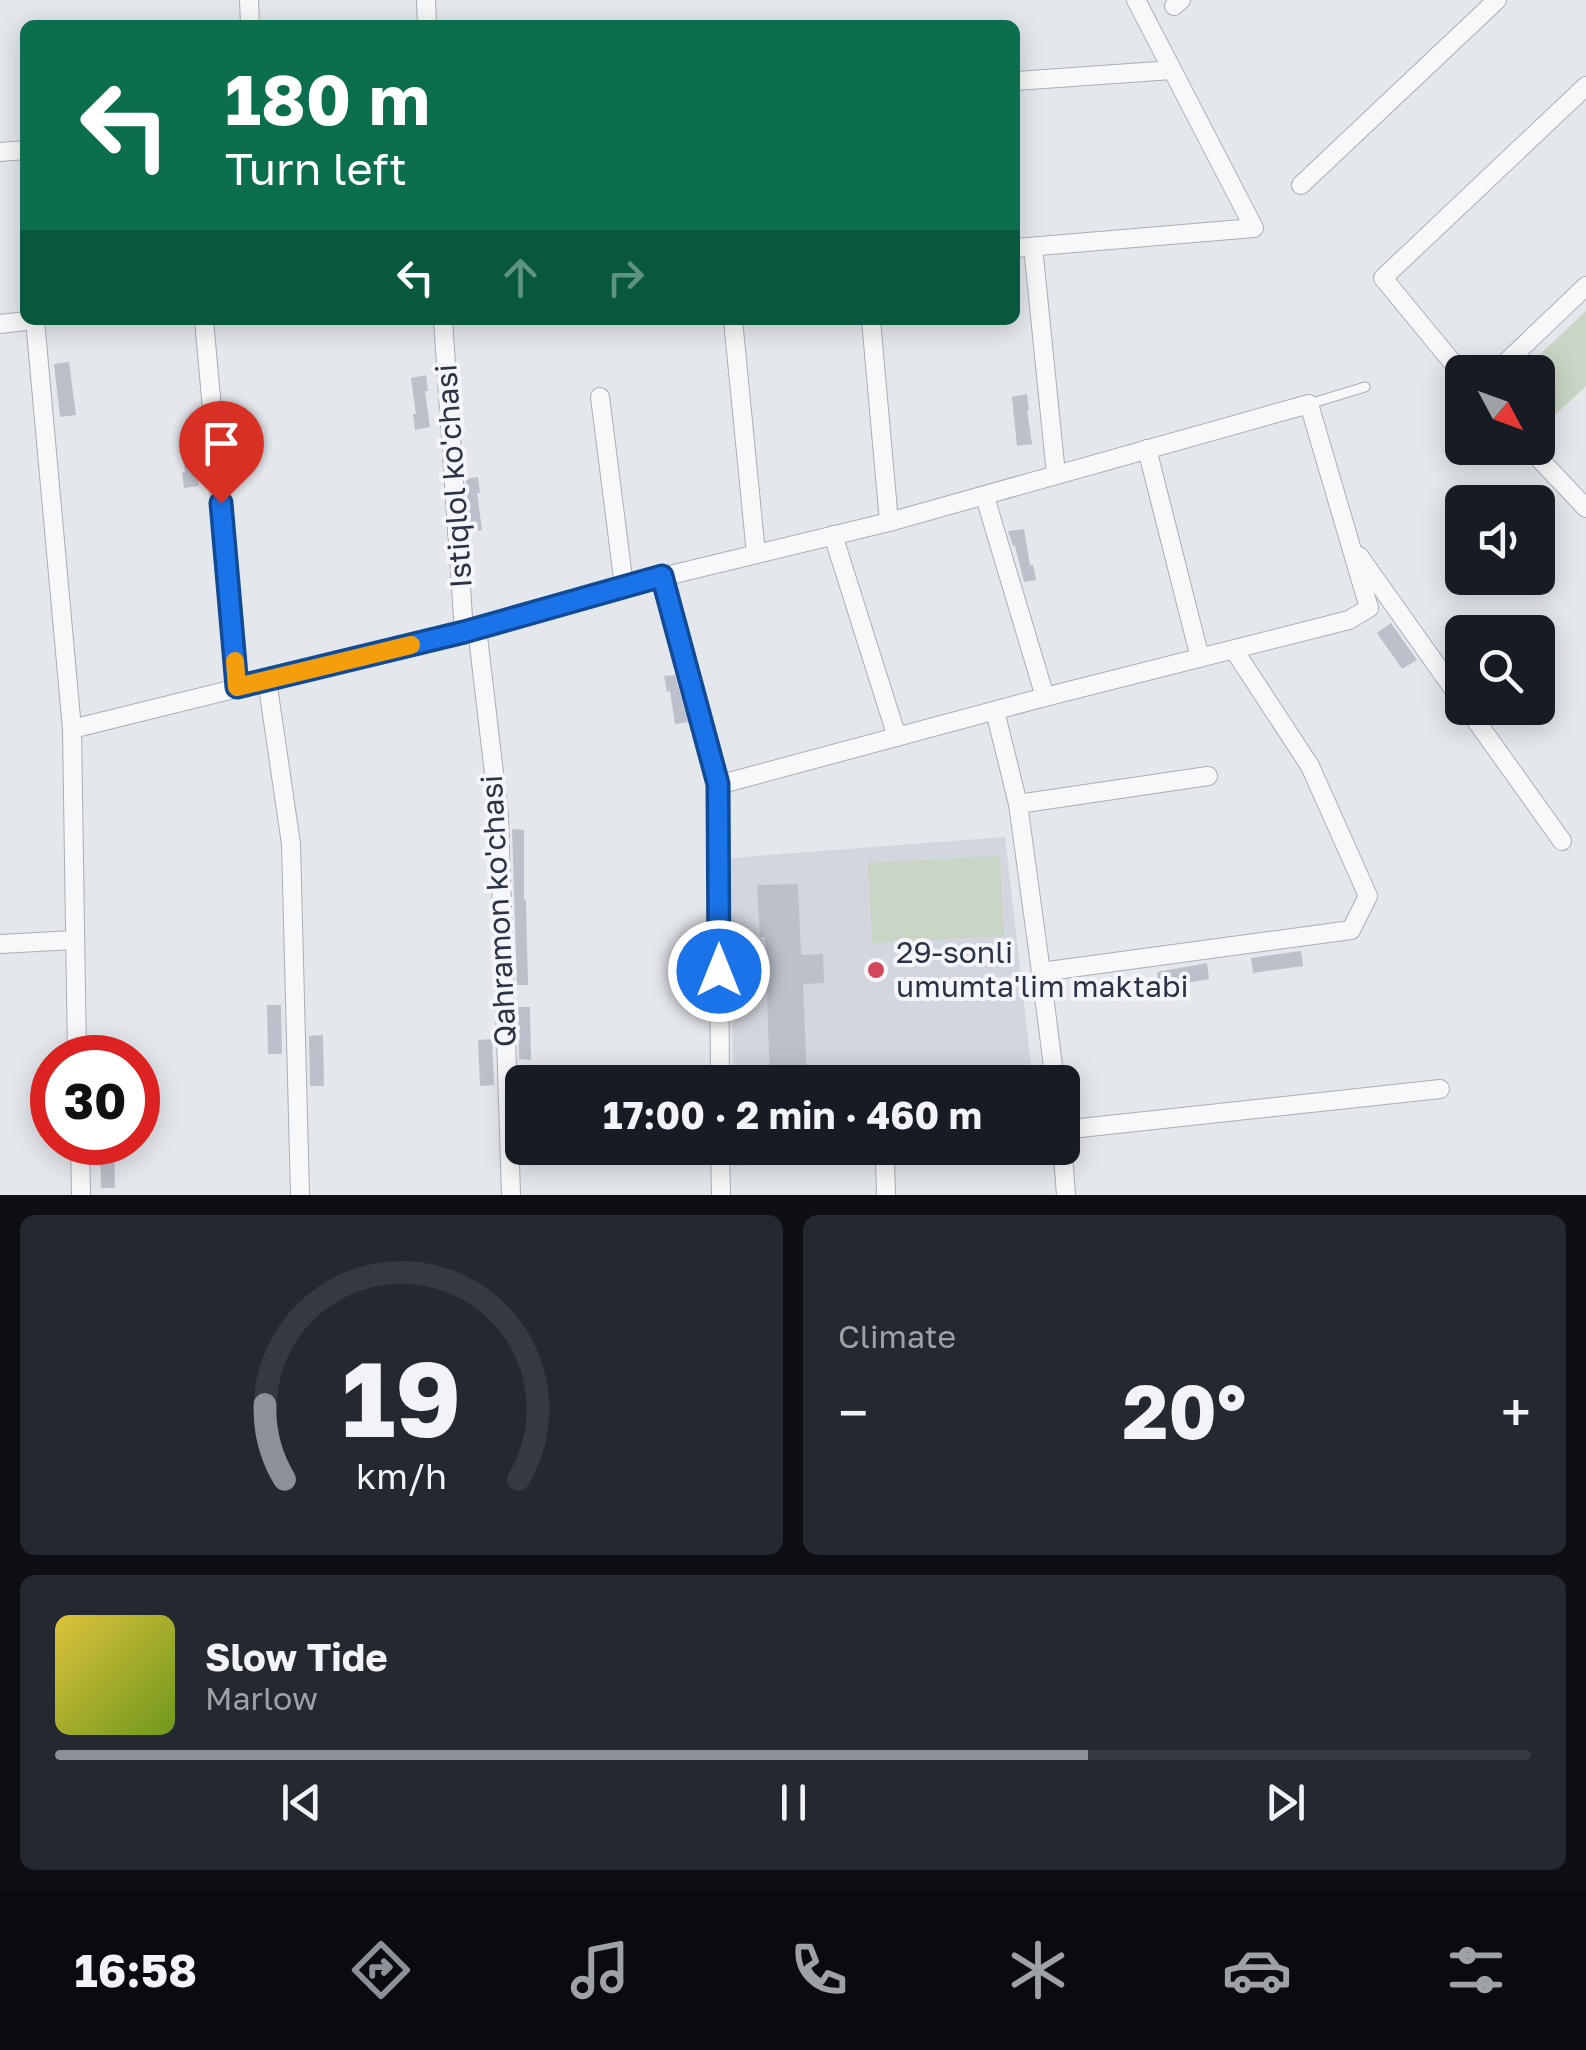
<!DOCTYPE html>
<html lang="en">
<head>
<meta charset="utf-8">
<style>
	:root { --surface:#171b24; --page:#242831; --text:#f1f3f6; --muted:#9ea1a6; --line:#363941; --accent:#8c9099 }
	body { margin:0; font-family:"Golos Text",sans-serif; background:var(--page); color:var(--text); height:100vh; display:flex; flex-direction:column; font-size:38px; white-space:nowrap }
	* { box-sizing:border-box; margin:0 }
	p { font-size:32px; color:var(--muted) }
	.icon { flex:none; width:55px; height:55px; fill:none; stroke:currentColor; stroke-width:2; stroke-linecap:round; stroke-linejoin:round }
	.map { position:relative; height:1195px; overflow:hidden }
	.side { display:flex; flex-direction:column; gap:20px; padding:20px; background:#0d0f14; flex:1 }
	.side>* { flex:none }
	.guide { position:absolute; left:20px; top:20px; width:1000px; height:305px; border-radius:15px; box-shadow:0 5px 25px #0003; background:#0b6e4f; color:#fff; overflow:hidden }
	.needle { width:65px; rotate:131deg }
	.tools { position:absolute; left:1445px; top:355px; display:grid; gap:20px }
	.tools a { display:grid; place-items:center; width:110px; height:110px; border-radius:15px; background:var(--surface); box-shadow:0 5px 25px #0003; font-size:50px }
	.speed { position:absolute; left:30px; top:1035px; display:flex; gap:20px; font-size:50px; font-weight:700; text-align:center }
	.speed>* { display:grid; place-content:center; width:130px; height:130px; border-radius:50%; background:var(--surface); box-shadow:0 5px 25px #0003; line-height:1 }
	.speed .limit { border:15px solid #d22; background:#fff; color:#111 }
	.pin { position:absolute; display:grid; place-items:center; width:85px; height:85px; color:#fff; margin:-102px -42px; border-radius:50% 50% 50% 0; rotate:-45deg; box-shadow:0 0 10px #0007 }
	.pin .icon { rotate:45deg }
	.me { position:absolute; width:110px; margin:-55px; rotate:0deg; stroke-linejoin:round; filter:drop-shadow(0 0 8px #0008) }
	.turn { display:flex; align-items:center; gap:35px; height:210px; padding:0 40px; font-size:45px }
	.turn .icon { width:130px; height:130px; stroke-width:2.5 }
	.turn b { display:block; font-size:70px; line-height:85px }
	.lanes { display:flex; align-items:center; height:95px; padding:0 40px; background:#0003; justify-content:center; gap:50px; direction:ltr }
	.lanes .off { opacity:.35 }
	.big { font-size:75px; font-weight:700; line-height:1.1 }
	.side .card { flex:1; display:flex; flex-direction:column; justify-content:center; gap:15px; min-width:0; padding:0 35px; border-radius:15px; background:var(--page) }
	.side .dial { align-items:center; gap:0 }
	.dial svg { height:260px; overflow:visible; fill:none; stroke:var(--line); stroke-width:7; stroke-linecap:round; text-anchor:middle }
	.dial text { fill:var(--text); stroke:none }
	.song { display:flex; align-items:center; gap:30px }
	.cover { width:120px; height:120px; border-radius:15px; background:linear-gradient(135deg,hsl(50 70% 55%),hsl(80 70% 35%)) }
	.played { height:10px; border-radius:5px; background:linear-gradient(90deg,var(--accent) 70%,var(--line) 70%) }
	.keys { display:flex; justify-content:space-around; direction:ltr }
	.heat { display:flex; justify-content:space-between; align-items:center; font-size:55px; direction:ltr }
	.side .tiles { flex:1; display:grid; gap:20px; grid-template-columns:1fr 1fr }
	.card:last-child { grid-column:span 2 }
	.trip { position:absolute; left:505px; top:1065px; width:575px; height:100px; border-radius:15px; background:var(--surface); box-shadow:0 5px 25px #0003; font-weight:700; line-height:100px; text-align:center }
	.tabs { display:flex; height:160px; justify-content:space-around; align-items:center; background:#090b0e; color:var(--muted) }
	.tabs .icon { width:70px; height:70px }
	.tabs .active { color:var(--accent) }
	.tabs b { font-size:45px; color:var(--text) }
	.map>svg:first-child { display:block }
	.built { fill:#d2d6de }
	.green { fill:#c9d6c5 }
	.building { fill:#bbc0ca }
	.lines { fill:none; stroke-linecap:round; stroke-linejoin:round }
	.service-casing { stroke:#a9aeb7; stroke-width:11 }
	.minor-casing { stroke:#a9aeb7; stroke-width:20 }
	.service { stroke:#f7f8fa; stroke-width:9 }
	.minor { stroke:#f7f8fa; stroke-width:18 }
	.route-casing { stroke:#114b97; stroke-width:25 }
	.route { stroke:#1a73e8; stroke-width:18 }
	.slow { stroke:#f59e0b; stroke-width:18 }
	.poi-dot { fill:#d1495b; stroke:#f4f6f9; stroke-width:4 }
	.labels { text-anchor:middle; stroke-width:8; stroke-linejoin:round; paint-order:stroke }
	.street-label { font-size:30px; fill:#2b3445; stroke:#f4f6f9 }
	.poi-label { font-size:30px; fill:#2b3445; stroke:#f4f6f9; text-anchor:start }
</style>
</head>
<body>
<div class="map">
<svg width="1586" height="1195" viewBox="0 0 1586 1195">
	<rect width="100%" height="100%" fill="#e4e7ec"/>
	<g class="built">
		<polygon points="1005,837 1033,1082 733,1082 731,858"/>
		<polygon points="734,1148 1041,1148 734,1166"/>
	</g>
	<g class="green">
		<polygon points="1586,311 1586,386 1538,431 1538,372 1521,372"/>
		<polygon points="1000,856 1004,936 872,943 868,863"/>
	</g>
	<g class="building">
		<polygon points="69,362 76,415 60,417 54,364"/>
		<polygon points="426,375 428,391 425,391 430,427 415,430 413,414 416,414 411,378"/>
		<polygon points="1027,394 1029,410 1027,410 1032,444 1017,446 1012,397"/>
		<polygon points="194,436 197,452 194,452 199,486 184,488 182,473 185,472 179,439"/>
		<polygon points="478,477 480,493 477,493 482,530 470,532 466,479"/>
		<polygon points="1024,529 1030,565 1033,565 1036,580 1024,582 1015,546 1013,546 1008,531"/>
		<polygon points="1391,623 1417,660 1402,669 1377,633"/>
		<polygon points="675,675 688,722 675,724 670,691 667,692 664,676"/>
		<polygon points="512,829 524,830 524,899 526,900 528,985 517,985"/>
		<polygon points="798,884 801,955 823,954 824,983 803,984 807,1079 770,1080 765,937 760,937 757,885"/>
		<polygon points="679,951 693,951 694,1001 679,1001"/>
		<polygon points="1301,951 1303,966 1253,973 1251,958"/>
		<polygon points="1207,963 1209,979 1159,988 1157,972"/>
		<polygon points="267,1005 281,1005 282,1054 268,1054"/>
		<polygon points="518,1007 530,1007 531,1060 519,1059"/>
		<polygon points="323,1035 324,1086 310,1086 309,1036"/>
		<polygon points="492,1039 494,1085 480,1086 478,1040"/>
		<polygon points="100,1142 114,1142 115,1188 101,1188"/>
	</g>
	<g class="lines">
		<defs>
			<polyline id="service" points="1309,404 1365,387"/>
			<g id="minor">
				<polyline points="249,0 250,25"/>
				<polyline points="426,0 427,25"/>
				<polyline points="1174,6 1181,0"/>
				<polyline points="1015,81 1172,70"/>
				<polyline points="0,152 25,150"/>
				<polyline points="1301,185 1497,0"/>
				<polyline points="1033,247 1056,474"/>
				<polyline points="1015,248 1254,228 1136,0"/>
				<polyline points="35,320 72,729"/>
				<polyline points="204,320 237,687"/>
				<polyline points="443,320 464,632"/>
				<polyline points="733,320 756,554"/>
				<polyline points="871,320 889,522"/>
				<polyline points="0,324 34,320"/>
				<polyline points="1496,372 1586,286"/>
				<polyline points="1462,374 1383,278 1586,86"/>
				<polyline points="600,397 624,586"/>
				<polyline points="1529,448 1586,508"/>
				<polyline points="1147,449 1200,658"/>
				<polyline points="985,497 1045,697"/>
				<polyline points="833,535 897,737"/>
				<polyline points="1359,556 1462,701"/>
				<polyline points="662,577 718,785 720,1082"/>
				<polyline points="477,628 499,816 511,1195"/>
				<polyline points="267,680 291,844 300,1195"/>
				<polyline points="1467,708 1562,841"/>
				<polyline points="995,711 1018,804"/>
				<polyline points="1208,776 1018,804 1041,972 1351,930 1368,896 1310,766 1234,650"/>
				<polyline points="0,944 74,940"/>
				<polyline points="1041,972 1055,1082"/>
				<polyline points="77,1058 72,729 464,632 662,577 889,522 1309,404 1369,608 1349,620 1045,697 718,785"/>
				<polyline points="1062,1130 1440,1089"/>
				<polyline points="80,1142 81,1195"/>
				<polyline points="1062,1143 1066,1195"/>
				<polyline points="720,1148 721,1195"/>
				<polyline points="885,1161 886,1195"/>
			</g>
		</defs>
		<use href="#service" class="service-casing"/>
		<use href="#minor" class="minor-casing"/>
		<use href="#service" class="service"/>
		<use href="#minor" class="minor"/>
	</g>
	<g class="lines">
		<defs>
			<polyline id="route" points="221,503 237,687 464,632 662,576 718,784 719,971"/>
		</defs>
		<use href="#route" class="route-casing"/>
		<use href="#route" class="route"/>
		<polyline class="slow" points="235,661 237,687 411,645"/>
	</g>
	<circle class="poi-dot" cx="876" cy="970" r="10"/>
	<g class="labels">
		<g class="street-label">
			<text transform="translate(454 476) rotate(-94)" y="10">Istiqlol ko'chasi</text>
			<text transform="translate(499 911) rotate(-93)" y="10">Qahramon ko'chasi</text>
		</g>
		<g class="poi-label">
			<text x="896" y="963">29-sonli<tspan x="896" dy="34">umumta'lim maktabi</tspan></text>
		</g>
	</g>
</svg>
<div class="tools">
<a><svg class="needle" viewBox="-14 -14 28 28"><path d="M0-13l5 13h-10z" fill="#e53935"/><path d="M0 13l5-13h-10z" fill="#9ea1a6"/></svg></a>
<a><svg class="icon" aria-label="sound" viewBox="0 0 24 24"><path d="M4 9h4l5-4v14l-5-4H4zM17 9q2 3 0 6"/></svg></a>
<a><svg class="icon" aria-label="search" viewBox="0 0 24 24"><circle cx="10" cy="10" r="6"/><path d="M15 15l6 6"/></svg></a>
</div>
<div class="speed"><div class="limit">30</div></div>
<div class="pin" style="left:221px;top:503px;background:#d93025"><svg class="icon" aria-label="arrive" viewBox="0 0 24 24"><path d="M6 21V4h12l-3 4 3 4H6"/></svg></div>
<svg class="me" style="left:719px;top:971px" viewBox="-20 -20 40 40"><circle r="17" fill="#1a73e8" stroke="#fff" stroke-width="3"/><path d="M0-11L8 9 0 5-8 9z" fill="#fff"/></svg>
<div class="trip">17:00 · 2 min · 460 m</div>
<div class="guide">
<div class="turn"><svg class="icon" aria-label="left" viewBox="0 0 24 24"><path d="M17 20v-9H6M10 6l-5 5 5 5"/></svg><div><b>180 m</b>Turn left</div></div>
<div class="lanes"><svg class="icon" aria-label="left" viewBox="0 0 24 24"><path d="M17 20v-9H6M10 6l-5 5 5 5"/></svg><svg class="icon off" aria-label="ahead" viewBox="0 0 24 24"><path d="M12 20V5M6 11l6-6 6 6"/></svg><svg class="icon off" aria-label="right" viewBox="0 0 24 24"><path d="M7 20v-9h11M14 6l5 5-5 5"/></svg></div>
</div>
</div>
<section class="side">
<div class="tiles">
<div class="card dial"><svg viewBox="0 0 100 80">
<path d="M14 69A42 42 0 1 1 86 69"/>
<path d="M14 69A42 42 0 0 1 8 46" stroke="#8c9099"/>
<text x="50" y="56" font-size="32" font-weight="700">19</text>
<text x="50" y="72" font-size="11">km/h</text>
</svg></div>
<div class="card"><p>Climate</p>
<div class="heat"><a>−</a><b class="big">20°</b><a>+</a></div>
</div>
<div class="card">
<div class="song"><i class="cover"></i><div><b>Slow Tide</b><p>Marlow</p></div></div>
<div class="played"></div>
<div class="keys"><svg class="icon" aria-label="previous" viewBox="0 0 24 24"><path d="M18 5L8 12l10 7zM5 5v14"/></svg><svg class="icon" aria-label="pause" viewBox="0 0 24 24"><path d="M8 5v14M16 5v14"/></svg><svg class="icon" aria-label="next" viewBox="0 0 24 24"><path d="M6 5l10 7-10 7zM19 5v14"/></svg></div>
</div>
</div>
</section>
<nav class="tabs">
<b>16:58</b>
<svg class="icon active" aria-label="directions" viewBox="0 0 24 24"><path d="M12 3l9 9-9 9-9-9zM9 14v-3h6M13 9l2 2-2 2"/></svg>
<svg class="icon" aria-label="music" viewBox="0 0 24 24"><path d="M9 18V5l10-2v13"/><circle cx="6" cy="18" r="3"/><circle cx="16" cy="16" r="3"/></svg>
<svg class="icon" aria-label="phone" viewBox="0 0 24 24"><path d="M5 4h4l2 5-3 2q2 4 5 5l2-3 5 2v4C11 20 4 13 5 4z"/></svg>
<svg class="icon" aria-label="climate" viewBox="0 0 24 24"><path d="M12 3v18M4 7l16 10M4 17L20 7"/></svg>
<svg class="icon" aria-label="car" viewBox="0 0 24 24"><path d="M5 17H2v-5l4-1 3-4h7l3 4 3 1v5h-3M9 17h6M6 11h13"/><circle cx="7" cy="17" r="2"/><circle cx="17" cy="17" r="2"/></svg>
<svg class="icon" aria-label="filters" viewBox="0 0 24 24"><path d="M4 7h16M4 17h16"/><circle cx="9" cy="7" r="2"/><circle cx="15" cy="17" r="2"/></svg>
</nav>
</body>
</html>
